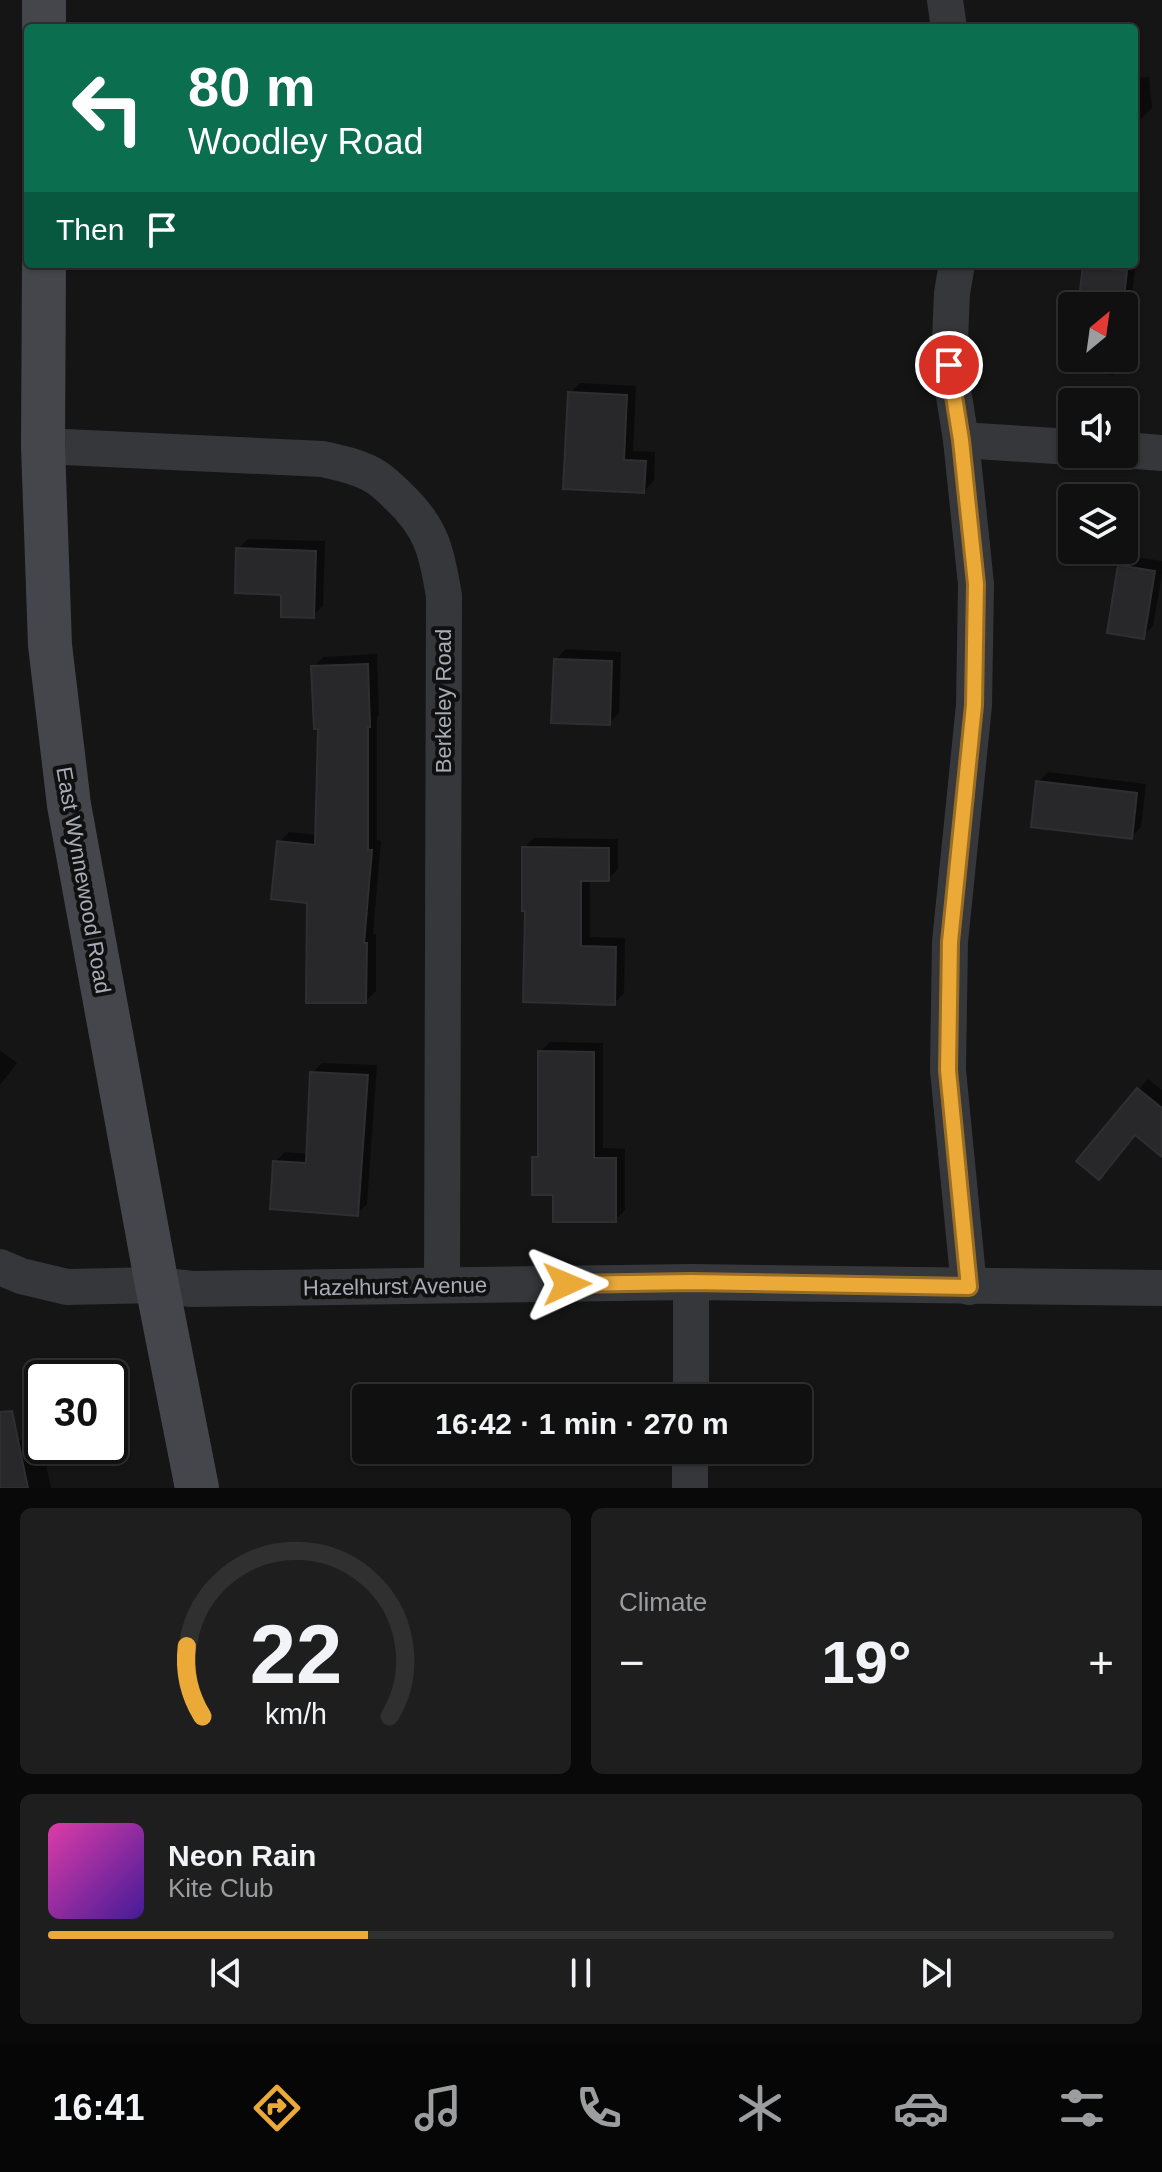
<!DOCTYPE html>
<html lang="en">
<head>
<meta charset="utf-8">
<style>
	:root { --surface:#101010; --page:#1e1e1e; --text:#f1f3f6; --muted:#9c9d9f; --line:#303030; --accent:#eba938 }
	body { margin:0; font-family:Helvetica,sans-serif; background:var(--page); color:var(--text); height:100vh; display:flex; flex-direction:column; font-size:30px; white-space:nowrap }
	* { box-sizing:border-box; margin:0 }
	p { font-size:26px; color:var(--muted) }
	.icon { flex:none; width:44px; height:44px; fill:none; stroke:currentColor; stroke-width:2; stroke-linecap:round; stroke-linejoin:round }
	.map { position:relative; height:1488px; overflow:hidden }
	.drawer { display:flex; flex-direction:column; gap:20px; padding:20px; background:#090909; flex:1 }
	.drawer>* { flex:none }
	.guide { position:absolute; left:24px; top:24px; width:1114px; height:244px; border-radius:8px; box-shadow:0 2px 6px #0004,0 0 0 2px var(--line); background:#0b6e4f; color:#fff; overflow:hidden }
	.needle { width:52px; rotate:29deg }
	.controls { position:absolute; left:1058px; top:292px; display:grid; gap:16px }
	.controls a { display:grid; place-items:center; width:80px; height:80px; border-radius:8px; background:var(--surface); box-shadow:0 2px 6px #0004,0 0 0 2px var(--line); font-size:40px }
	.speed { position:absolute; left:24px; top:1360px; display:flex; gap:16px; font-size:40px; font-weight:700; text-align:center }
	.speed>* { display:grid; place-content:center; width:104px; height:104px; border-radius:50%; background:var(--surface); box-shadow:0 2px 6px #0004,0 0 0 2px var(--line); line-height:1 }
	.speed .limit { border:4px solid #111; border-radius:12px; background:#fff; color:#111 }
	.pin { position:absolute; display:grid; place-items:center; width:68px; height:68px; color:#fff; margin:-34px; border:4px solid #fff; border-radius:50%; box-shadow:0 2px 8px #0007 }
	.me { position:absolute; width:88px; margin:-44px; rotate:89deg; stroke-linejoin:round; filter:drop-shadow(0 0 6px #0008) }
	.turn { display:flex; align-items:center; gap:28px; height:168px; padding:0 32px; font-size:36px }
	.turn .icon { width:104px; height:104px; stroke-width:2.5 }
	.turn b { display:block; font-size:56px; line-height:68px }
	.then { display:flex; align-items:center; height:76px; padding:0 32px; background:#0003; gap:16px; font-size:30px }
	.big { font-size:60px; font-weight:700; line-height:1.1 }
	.drawer .tile { flex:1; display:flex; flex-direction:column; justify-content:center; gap:12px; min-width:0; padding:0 28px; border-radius:12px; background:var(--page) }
	.drawer .dial { align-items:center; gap:0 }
	.dial svg { height:208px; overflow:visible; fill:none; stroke:var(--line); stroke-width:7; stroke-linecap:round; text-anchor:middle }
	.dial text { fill:var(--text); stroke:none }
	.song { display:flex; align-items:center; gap:24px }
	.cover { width:96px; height:96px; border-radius:12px; background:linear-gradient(135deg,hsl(320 70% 55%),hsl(260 70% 35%)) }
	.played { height:8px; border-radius:4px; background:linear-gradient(90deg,var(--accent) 30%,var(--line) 30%) }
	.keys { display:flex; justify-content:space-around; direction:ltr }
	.heat { display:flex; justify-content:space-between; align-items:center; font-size:44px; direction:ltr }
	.drawer .tiles { flex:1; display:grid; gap:20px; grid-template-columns:1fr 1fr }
	.tile:last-child { grid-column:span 2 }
	.trip { position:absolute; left:352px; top:1384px; width:460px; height:80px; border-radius:8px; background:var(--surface); box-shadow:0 2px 6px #0004,0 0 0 2px var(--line); font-weight:700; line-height:80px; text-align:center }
	.dock { display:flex; height:128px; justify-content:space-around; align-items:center; background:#060606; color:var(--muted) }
	.dock .icon { width:56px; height:56px }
	.dock .selected { color:var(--accent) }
	.dock b { font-size:36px; color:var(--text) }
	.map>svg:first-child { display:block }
	.shadow { fill:#0007 }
	.building { fill:#28282a; stroke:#2f2f32; stroke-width:2 }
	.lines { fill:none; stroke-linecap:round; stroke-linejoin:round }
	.street { stroke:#36373b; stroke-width:36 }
	.secondary { stroke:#44464b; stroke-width:44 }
	.route-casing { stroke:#996e24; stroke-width:20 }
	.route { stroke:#eba938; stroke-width:14 }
	.labels { text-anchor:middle; stroke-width:8; stroke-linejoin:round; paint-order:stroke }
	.street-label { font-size:22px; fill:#a7acb6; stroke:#101011 }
</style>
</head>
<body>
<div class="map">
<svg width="1162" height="1488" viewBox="0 0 1162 1488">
	<rect width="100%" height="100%" fill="#151516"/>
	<g class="shadow">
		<polygon points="1149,77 1152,108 1142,118 1134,119 1134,78"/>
		<polygon points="1134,262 1136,262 1124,356 1124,306 1080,306 1095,268 1099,264 1134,264"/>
		<polygon points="1074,358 1124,358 1123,365 1113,375 1072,370"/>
		<polygon points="580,383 636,386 633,451 655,452 654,481 644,491 570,393"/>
		<polygon points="248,539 325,541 323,606 313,616 283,593 238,549"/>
		<polygon points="1130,556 1162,561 1162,574 1153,626 1143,636 1120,566"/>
		<polygon points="566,649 621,652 619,713 609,723 556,659"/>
		<polygon points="377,654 379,715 377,717 377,840 381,841 373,934 376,934 376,991 366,1001 309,901 279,842 289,832 317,835 320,727 313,667 323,657"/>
		<polygon points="1048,772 1146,784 1141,827 1131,837 1038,782"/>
		<polygon points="534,838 618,839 618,869 608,879 590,879 590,937 625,938 624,993 614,1003 527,909 524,848"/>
		<polygon points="550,1042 603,1043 603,1148 625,1149 625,1210 615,1220 555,1193 534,1158 540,1153 540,1052"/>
		<polygon points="0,1050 17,1063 0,1085"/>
		<polygon points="322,1063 377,1065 367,1204 357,1214 275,1162 285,1152 309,1154 312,1073"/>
		<polygon points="1148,1079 1162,1090 1162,1155 1136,1133 1079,1161"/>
		<polygon points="40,1437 51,1488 0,1488 0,1443"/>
	</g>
	<g class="building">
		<polygon points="1083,266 1127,271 1123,306 1078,306"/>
		<polygon points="568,392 627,395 624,460 646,461 644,493 563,489"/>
		<polygon points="236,548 316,551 314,618 281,617 281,595 235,593"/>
		<polygon points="1118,565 1155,571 1144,639 1107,633"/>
		<polygon points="554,659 612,661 610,725 551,723"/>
		<polygon points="368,664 370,727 368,727 368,850 372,850 364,943 367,943 366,1003 306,1003 307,903 271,899 277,841 315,845 318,729 314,729 311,666"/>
		<polygon points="1036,781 1137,793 1132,839 1031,827"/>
		<polygon points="522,847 609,848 609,881 581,881 581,946 616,947 615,1005 523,1002 525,911 522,911"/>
		<polygon points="538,1051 594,1052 594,1158 616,1158 616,1222 553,1222 553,1195 532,1195 532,1157 538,1157"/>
		<polygon points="310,1072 368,1075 358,1216 270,1209 273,1161 306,1163"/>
		<polygon points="1137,1088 1162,1108 1162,1157 1135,1135 1099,1180 1076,1161"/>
		<polygon points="12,1411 28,1488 0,1488 0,1412"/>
	</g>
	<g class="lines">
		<g class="street">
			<polyline points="945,0 949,28"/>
			<polyline points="957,264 952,293 949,365 961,440 976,584 974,705 950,942 948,1070 969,1287"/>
			<polyline points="961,440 1072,447"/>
			<path d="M43,446L323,459C340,463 360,467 376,477C384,482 392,490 399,497C432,528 437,553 444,596L442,1285"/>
			<polyline points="1124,450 1162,453"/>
			<polyline points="0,1267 21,1276 67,1287 157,1285 192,1289 691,1282 1162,1288"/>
			<polyline points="691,1398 691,1282"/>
			<polyline points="690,1488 690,1450"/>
		</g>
		<g class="secondary">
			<polyline points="44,28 44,0"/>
			<polyline points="44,264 43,446 50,645 69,805 157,1285 197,1488"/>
		</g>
	</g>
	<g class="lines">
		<defs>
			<polyline id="route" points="567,1284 691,1282 969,1287 948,1070 950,942 974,705 976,584 961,440 949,365"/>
		</defs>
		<use href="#route" class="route-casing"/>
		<use href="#route" class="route"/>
	</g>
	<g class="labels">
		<g class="street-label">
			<text transform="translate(443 701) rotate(-90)" y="8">Berkeley Road</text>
			<text transform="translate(84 880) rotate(80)" y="8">East Wynnewood Road</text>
			<text transform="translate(395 1286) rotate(-1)" y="8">Hazelhurst Avenue</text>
		</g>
	</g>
</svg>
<div class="controls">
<a><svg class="needle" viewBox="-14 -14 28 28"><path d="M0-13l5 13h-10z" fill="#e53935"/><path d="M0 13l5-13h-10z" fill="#9c9d9f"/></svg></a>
<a><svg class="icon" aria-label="sound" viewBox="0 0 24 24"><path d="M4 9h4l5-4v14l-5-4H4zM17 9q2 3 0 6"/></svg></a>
<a><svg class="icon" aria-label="layers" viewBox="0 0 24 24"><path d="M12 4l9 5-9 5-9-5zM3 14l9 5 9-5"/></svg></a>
</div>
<div class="speed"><div class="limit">30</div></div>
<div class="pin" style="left:949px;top:365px;background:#d93025"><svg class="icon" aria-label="arrive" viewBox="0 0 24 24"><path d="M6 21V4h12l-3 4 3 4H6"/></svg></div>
<svg class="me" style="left:567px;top:1284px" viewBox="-20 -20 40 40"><path d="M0-17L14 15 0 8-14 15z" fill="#eba938" stroke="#fff" stroke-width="4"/></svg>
<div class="trip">16:42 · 1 min · 270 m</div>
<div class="guide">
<div class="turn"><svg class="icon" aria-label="left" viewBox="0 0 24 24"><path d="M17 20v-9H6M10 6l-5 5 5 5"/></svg><div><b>80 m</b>Woodley Road</div></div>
<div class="then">Then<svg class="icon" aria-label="arrive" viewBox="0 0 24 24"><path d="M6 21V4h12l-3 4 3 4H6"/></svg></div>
</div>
</div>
<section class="drawer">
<div class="tiles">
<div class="tile dial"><svg viewBox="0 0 100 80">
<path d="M14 69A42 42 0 1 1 86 69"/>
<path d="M14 69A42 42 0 0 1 8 42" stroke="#eba938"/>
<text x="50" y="56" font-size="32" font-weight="700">22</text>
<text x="50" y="72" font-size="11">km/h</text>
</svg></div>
<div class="tile"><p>Climate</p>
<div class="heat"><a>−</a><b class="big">19°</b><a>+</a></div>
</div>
<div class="tile">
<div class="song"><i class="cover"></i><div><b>Neon Rain</b><p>Kite Club</p></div></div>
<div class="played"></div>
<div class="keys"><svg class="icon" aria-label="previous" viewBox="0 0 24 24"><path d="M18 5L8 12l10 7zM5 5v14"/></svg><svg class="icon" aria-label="pause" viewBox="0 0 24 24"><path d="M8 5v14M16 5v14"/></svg><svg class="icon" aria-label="next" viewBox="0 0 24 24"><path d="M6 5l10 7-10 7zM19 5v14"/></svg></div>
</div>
</div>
</section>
<nav class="dock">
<b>16:41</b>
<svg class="icon selected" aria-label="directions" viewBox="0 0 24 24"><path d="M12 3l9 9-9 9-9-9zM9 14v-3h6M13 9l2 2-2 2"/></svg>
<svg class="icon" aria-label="music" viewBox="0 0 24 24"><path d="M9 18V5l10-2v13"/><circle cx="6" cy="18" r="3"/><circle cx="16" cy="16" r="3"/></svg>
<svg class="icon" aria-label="phone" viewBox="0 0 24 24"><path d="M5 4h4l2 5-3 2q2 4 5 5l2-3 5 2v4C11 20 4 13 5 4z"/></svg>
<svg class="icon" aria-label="climate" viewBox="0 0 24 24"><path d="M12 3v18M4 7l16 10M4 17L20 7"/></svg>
<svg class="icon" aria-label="car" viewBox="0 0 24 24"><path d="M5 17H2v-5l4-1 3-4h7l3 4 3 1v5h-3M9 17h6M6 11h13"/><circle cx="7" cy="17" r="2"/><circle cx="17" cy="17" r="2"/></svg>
<svg class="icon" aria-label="filters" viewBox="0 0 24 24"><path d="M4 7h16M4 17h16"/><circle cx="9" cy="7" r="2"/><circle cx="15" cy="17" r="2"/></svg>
</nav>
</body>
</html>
